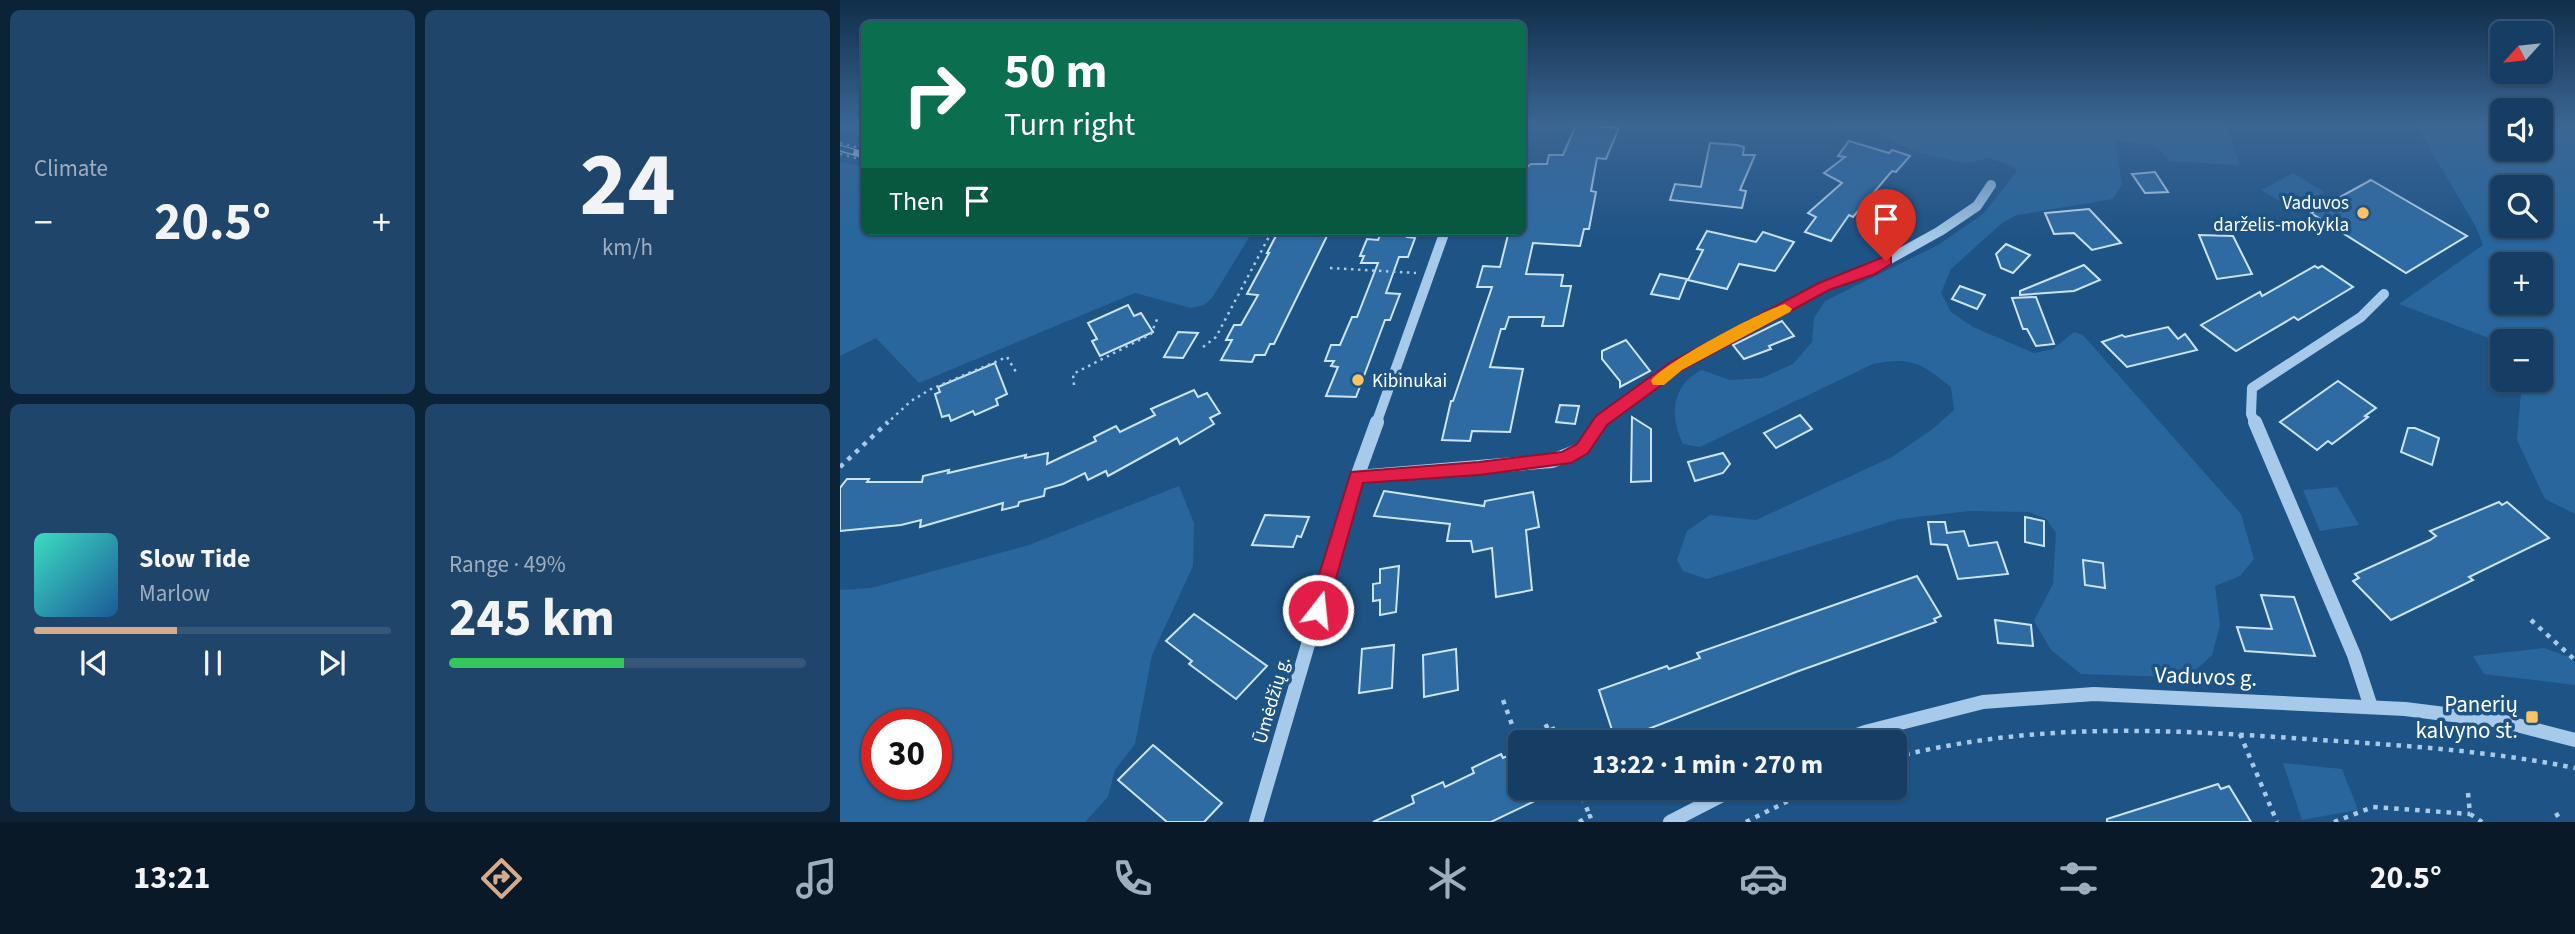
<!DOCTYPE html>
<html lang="en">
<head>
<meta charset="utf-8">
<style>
	:root { --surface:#163e64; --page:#1f456a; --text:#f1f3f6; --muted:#9eaebf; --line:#355778; --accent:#d6ab8b }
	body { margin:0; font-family:"Source Sans 3",sans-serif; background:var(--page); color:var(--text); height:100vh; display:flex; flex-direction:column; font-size:26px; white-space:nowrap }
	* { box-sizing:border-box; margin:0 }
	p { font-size:23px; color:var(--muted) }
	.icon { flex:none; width:38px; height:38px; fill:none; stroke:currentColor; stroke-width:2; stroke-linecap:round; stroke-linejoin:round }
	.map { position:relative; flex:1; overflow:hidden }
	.panel { display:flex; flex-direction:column; gap:10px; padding:10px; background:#0c2237; width:840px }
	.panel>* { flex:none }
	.banner { position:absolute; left:21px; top:21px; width:665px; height:214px; border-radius:10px; box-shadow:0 2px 5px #0004,0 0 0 2px var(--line); background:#0b6e4f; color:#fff; overflow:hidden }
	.needle { width:46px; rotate:243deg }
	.fabs { position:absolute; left:1650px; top:21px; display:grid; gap:14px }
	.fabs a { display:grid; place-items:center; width:63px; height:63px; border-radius:10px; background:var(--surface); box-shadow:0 2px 5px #0004,0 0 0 2px var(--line); font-size:35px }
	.speed { position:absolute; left:21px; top:709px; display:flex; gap:14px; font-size:35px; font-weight:700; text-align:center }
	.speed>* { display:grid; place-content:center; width:91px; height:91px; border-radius:50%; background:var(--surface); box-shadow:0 2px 5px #0004,0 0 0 2px var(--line); line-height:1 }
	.speed .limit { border:10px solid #d22; background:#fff; color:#111 }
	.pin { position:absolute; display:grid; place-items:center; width:60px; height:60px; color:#fff; margin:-72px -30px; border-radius:50% 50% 50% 0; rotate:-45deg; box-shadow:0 0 7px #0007 }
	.pin .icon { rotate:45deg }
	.me { position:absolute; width:77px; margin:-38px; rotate:16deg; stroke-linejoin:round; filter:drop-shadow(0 0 5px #0008) }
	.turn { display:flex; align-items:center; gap:24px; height:147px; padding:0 28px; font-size:32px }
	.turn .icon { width:91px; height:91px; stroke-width:2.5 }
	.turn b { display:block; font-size:49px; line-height:60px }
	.then { display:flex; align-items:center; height:66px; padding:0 28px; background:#0003; gap:14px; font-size:26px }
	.big { font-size:52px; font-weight:700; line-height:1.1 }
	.panel .card { flex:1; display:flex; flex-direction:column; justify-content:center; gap:10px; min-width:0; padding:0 24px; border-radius:10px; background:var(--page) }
	.panel .dial { align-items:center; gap:0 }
	.dial b { font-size:91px; line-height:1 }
	.song { display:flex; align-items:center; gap:21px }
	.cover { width:84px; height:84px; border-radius:10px; background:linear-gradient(135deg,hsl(170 70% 55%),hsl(210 70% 35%)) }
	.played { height:7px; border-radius:4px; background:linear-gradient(90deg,var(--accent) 40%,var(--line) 40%) }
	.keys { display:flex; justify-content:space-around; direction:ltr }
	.heat { display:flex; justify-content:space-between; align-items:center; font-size:38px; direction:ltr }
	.charge { height:10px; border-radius:5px; background:linear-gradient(90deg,#34c759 49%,var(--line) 0) }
	.panel .tiles { flex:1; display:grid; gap:10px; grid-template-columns:repeat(2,1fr) }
	.trip { position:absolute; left:668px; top:730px; width:399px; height:70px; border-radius:10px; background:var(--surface); box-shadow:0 2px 5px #0004,0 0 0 2px var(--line); font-weight:700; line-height:70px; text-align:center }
	.tabs { display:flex; height:112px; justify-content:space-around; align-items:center; background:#091928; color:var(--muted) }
	.tabs .icon { width:49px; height:49px }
	.tabs .active { color:var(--accent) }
	.tabs b { font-size:32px; color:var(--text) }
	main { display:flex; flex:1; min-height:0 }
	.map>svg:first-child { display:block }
	.green { fill:#28669d; fill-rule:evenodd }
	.building { fill:#2e6ba3; stroke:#cbe3f7; stroke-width:2 }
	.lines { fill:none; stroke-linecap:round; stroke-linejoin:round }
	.path-far1 { stroke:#a7caea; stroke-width:2.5; stroke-dasharray:2.5 4.5; stroke-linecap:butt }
	.path { stroke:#a7caea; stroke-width:4.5; stroke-dasharray:4.5 6; stroke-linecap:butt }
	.minor-far1 { stroke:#a7caea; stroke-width:10 }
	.minor { stroke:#a7caea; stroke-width:14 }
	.rail-casing { stroke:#fff; stroke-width:7 }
	.rail { stroke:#1e5385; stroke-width:4.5; stroke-dasharray:14; stroke-linecap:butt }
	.route { fill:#e11d48; stroke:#92132f; stroke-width:2 }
	.slow { fill:#f59e0b }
	.poi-dot { fill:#f9c366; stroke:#1e5385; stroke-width:2.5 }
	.labels { text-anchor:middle; stroke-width:7; stroke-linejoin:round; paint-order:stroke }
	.poi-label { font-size:19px; fill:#fff; stroke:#1e5385; text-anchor:end }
	.street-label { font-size:19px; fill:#fff; stroke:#1e5385 }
	.near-street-label { font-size:23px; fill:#fff; stroke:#1e5385 }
	.near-poi-label { font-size:23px; fill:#fff; stroke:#1e5385; text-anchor:end }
</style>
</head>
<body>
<main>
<section class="panel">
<div class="tiles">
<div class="card"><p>Climate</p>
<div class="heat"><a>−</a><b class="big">20.5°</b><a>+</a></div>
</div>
<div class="card dial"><b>24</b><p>km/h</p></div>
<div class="card">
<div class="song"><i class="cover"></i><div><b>Slow Tide</b><p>Marlow</p></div></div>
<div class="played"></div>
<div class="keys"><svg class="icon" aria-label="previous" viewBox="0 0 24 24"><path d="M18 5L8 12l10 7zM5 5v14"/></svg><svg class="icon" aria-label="pause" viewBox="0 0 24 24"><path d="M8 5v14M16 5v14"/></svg><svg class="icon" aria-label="next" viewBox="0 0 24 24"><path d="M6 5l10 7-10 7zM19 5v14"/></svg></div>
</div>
<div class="card"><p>Range · 49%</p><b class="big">245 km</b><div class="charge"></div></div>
</div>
</section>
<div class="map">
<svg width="1735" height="822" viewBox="0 0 1735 822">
	<rect width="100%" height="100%" fill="#1e5385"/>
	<g class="green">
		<path d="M982,125H1386L1400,165L1329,161L1317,146L1275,141L1282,184L1273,199L1177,215L1162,223L1111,269L1101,293L1111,312L1133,327L1194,353L1213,349L1234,332L1243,335L1401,514L1414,559L1400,576L1375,586L1380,625L1372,655L1356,670L1334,677L1241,674L1211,650L1194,621L1213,584L1216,533L1206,519L1189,512L1130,511L1059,519L867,579L843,571L837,560L847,531L870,515L916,520L1052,457L1094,428L1114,410L1111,387C1082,364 1072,356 1033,364L860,447L843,444C829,416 832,384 862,370L890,380L922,378L953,364L972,342L974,318L985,301L1098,245L1143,214L1177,171L1174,167L1150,158L1127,163L1101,158L1076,152L1036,132Z"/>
		<path d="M1576,125H1662V149H1701V125H1735V514L1705,499L1677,440L1682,380H1701V341H1662V343L1559,304L1643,245L1636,227ZM1662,187H1701V226H1662ZM1662,264H1701V303H1662Z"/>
		<polygon points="0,162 24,167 24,231 413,231 372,298 364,305 351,308 295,293 79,383 36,338 0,356"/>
		<polygon points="1453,173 1484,192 1485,192 1453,209 1421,190"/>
		<path d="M339,486L354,523L353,566L312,655L295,744L275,770L268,797L245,822H0V590L31,588L189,545ZM37,724H96V784H37Z"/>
		<polygon points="1497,487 1519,525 1480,531 1463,490"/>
		<polygon points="1704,648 1729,657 1735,663 1735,685 1644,674 1633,656"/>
		<polygon points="1443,763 1502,769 1518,810 1462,820"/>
	</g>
	<g class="building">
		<polygon points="736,125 779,128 766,159 757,158 751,191 756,192 749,229 744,229 740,246 693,243 686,274 723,275 721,286 731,286 723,326 702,326 704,317 669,317 665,329 661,329 650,367 683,369 670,432 632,431 630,441 602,440 611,401 613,401 652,287 637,287 643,266 660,267 669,231 682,231 682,181 687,167 691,164 707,164 709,155 723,155"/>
		<polygon points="1009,141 1049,153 1052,150 1070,156 1056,172 1052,171 1013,217 1009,215 991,241 965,232 976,217 968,213 1002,183 984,173 1005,157 998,156"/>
		<polygon points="870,143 897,145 904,147 903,155 915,155 900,190 906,191 902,208 830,200 835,184 861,187"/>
		<polygon points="1315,172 1328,192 1305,193 1292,174"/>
		<polygon points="1531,180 1627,236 1566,273 1471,213"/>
		<polygon points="1249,209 1281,243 1252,250 1234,233 1214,234 1205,213"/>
		<polygon points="447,231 482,231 480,234 488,234 434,344 430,344 425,355 415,355 412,362 381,360 392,340 386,340 394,325 401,325 418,295 407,294 429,253 427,253 438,232"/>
		<polygon points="542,231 570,231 567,237 575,238 568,257 559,257 546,293 560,294 550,320 545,320 516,397 486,396 498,367 491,366 494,361 485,361 491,345 500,345 512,317 517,317 538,263 521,263 524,256 520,256 527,239 538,240"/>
		<polygon points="867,231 916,242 923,232 954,242 935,271 899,264 887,289 848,280 863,250 857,249"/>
		<polygon points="1359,235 1393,236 1412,274 1377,279"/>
		<polygon points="1166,244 1190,255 1173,273 1161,268 1156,254"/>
		<polygon points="1244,265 1260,280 1234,291 1180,295 1180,291"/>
		<polygon points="1475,266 1478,268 1482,266 1513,287 1458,320 1454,317 1396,351 1361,325 1420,292 1422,296"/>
		<polygon points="820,274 847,279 839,299 811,294"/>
		<polygon points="1120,286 1145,295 1137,309 1112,299"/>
		<polygon points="1196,297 1214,344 1196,346 1187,329 1183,329 1172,298"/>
		<polygon points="288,305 294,316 301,313 313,332 260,356 252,341 257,339 248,323"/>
		<polygon points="942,321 954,336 929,346 931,349 904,359 893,345"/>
		<polygon points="1328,327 1338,339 1345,334 1357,350 1287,367 1262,342 1282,335 1285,337"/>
		<polygon points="338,332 358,333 343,358 324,357"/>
		<polygon points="786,340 810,371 780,387 780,381 762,359 762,351"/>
		<polygon points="155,363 167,394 156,399 158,405 135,415 133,411 111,421 109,415 102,417 95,394 100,392 98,387"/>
		<polygon points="1498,381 1536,408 1525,416 1528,417 1492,444 1488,441 1477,450 1440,422"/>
		<polygon points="354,390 358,397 367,393 380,413 370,418 374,424 340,444 337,438 268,476 266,471 248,480 245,473 223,484 205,489 204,496 179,502 178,506 162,510 163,503 80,527 81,520 61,525 0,531 0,488 7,479 29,479 27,482 82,482 83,476 109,470 108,473 186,455 185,458 208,453 207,464 256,441 254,437 276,426 280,432 315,415 311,409"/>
		<polygon points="720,405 739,406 735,424 716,422"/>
		<polygon points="960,415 972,429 936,448 924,433"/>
		<polygon points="792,417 811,429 811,481 791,482"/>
		<polygon points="1568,428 1575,428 1599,438 1592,465 1561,452"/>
		<polygon points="883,453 890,464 883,473 855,481 848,462"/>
		<polygon points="544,491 644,506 645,501 693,492 699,527 686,530 692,590 656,597 652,548 633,552 631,541 607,541 610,524 534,516"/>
		<polygon points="1659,502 1662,505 1667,502 1709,538 1629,577 1633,580 1551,620 1513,581 1519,578 1515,574 1590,540 1596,536 1590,531"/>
		<polygon points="425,515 469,517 461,537 457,536 453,547 412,545"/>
		<polygon points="1185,517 1204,521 1204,546 1185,542"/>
		<polygon points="1088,522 1105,522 1107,533 1124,531 1129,546 1157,542 1168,574 1118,579 1107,545 1091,544"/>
		<polygon points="1243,560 1263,563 1265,588 1245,585"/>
		<polygon points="559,566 556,612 540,615 540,600 533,601 533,584 540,583 540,569"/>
		<polygon points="1077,576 1101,616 1094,619 1096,622 956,672 785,738 783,733 774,736 759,690 827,666 829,669 860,658 857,653"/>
		<polygon points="1421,595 1454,597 1475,656 1405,651 1397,627 1432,629"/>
		<polygon points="354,614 427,666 396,699 349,664 352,661 326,641"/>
		<polygon points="1155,620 1191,625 1193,646 1158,643"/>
		<polygon points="554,645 552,688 519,693 522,649"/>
		<polygon points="616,649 618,690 584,697 583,655"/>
		<polygon points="313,745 382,803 364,822 327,822 278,780"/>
		<polygon points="681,750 681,788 722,788 651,822 533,822 574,803 572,796 603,782 605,787 634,773 632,768 661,754 663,758"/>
		<polygon points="1378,784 1381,789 1389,786 1411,822 1267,822 1267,819"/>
	</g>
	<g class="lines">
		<g class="path-far1">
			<polyline points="0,143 24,149"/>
			<polyline points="0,154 24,160"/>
			<polyline points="490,268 576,273"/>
			<polyline points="363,347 376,337 432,231"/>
			<polyline points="234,385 233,374 311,334 318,317"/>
			<polyline points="46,424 71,401 91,389 167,357 176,372"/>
		</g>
		<g class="path">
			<polyline points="0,467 48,422"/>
			<polyline points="1691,620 1735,660"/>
			<polyline points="663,700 678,741 711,724 719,742"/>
			<polyline points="1400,734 1437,822"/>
			<path d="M1055,757C1197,722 1322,729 1466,739C1556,745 1646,750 1735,768"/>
			<polyline points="738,788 750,816"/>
			<polyline points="1628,793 1630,814 1642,822"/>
			<polyline points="1716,813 1721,822"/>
			<polyline points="739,822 750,816 752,822"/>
			<polyline points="906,822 974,788"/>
			<polyline points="1494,822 1533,807 1630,814"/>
		</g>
		<g class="minor-far1">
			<polyline points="536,424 605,231"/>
			<polyline points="759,424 837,366 984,287 1030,270 1100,231 1137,206 1151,185"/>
			<polyline points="1415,424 1411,414 1412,388 1521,317 1544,294"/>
		</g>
		<g class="minor">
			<polyline points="1415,422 1514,655 1531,707"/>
			<polyline points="517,477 712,461 742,449 760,422"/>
			<polyline points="998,742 1025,732 1143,702 1254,694 1565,709 1661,721 1735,740"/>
			<polyline points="416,822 517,477 537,422"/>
			<polyline points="830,822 896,788"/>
		</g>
		<defs>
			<polyline id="rail" points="0,148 24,155"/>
		</defs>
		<use href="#rail" class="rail-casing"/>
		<use href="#rail" class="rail"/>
	</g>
	<linearGradient id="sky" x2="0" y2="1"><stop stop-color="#102e49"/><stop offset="0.52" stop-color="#3b6694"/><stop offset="1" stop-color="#3b6694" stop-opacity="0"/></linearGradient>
	<rect width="1735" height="240" fill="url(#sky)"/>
	<polygon class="route" points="1046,256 1051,257 1051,264 1035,274 989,290 842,370 767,425 748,453 731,463 639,475 523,483 487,610 484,616 478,618 471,616 468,610 511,472 639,462 722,452 737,444 756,416 831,362 979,283"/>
	<path class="slow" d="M945,304L952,309L950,312L842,370L824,385H813L811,381C821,364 923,310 945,304Z"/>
	<g class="poi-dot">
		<circle cx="1523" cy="213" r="7"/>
		<circle cx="518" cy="380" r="7"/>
		<rect x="1685" y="710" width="14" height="14" rx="3.5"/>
	</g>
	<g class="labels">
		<g class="poi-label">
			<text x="1509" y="209">Vaduvos<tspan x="1509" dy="22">darželis-mokykla</tspan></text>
			<text x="532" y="387" text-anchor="start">Kibinukai</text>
		</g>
		<g class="street-label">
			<text transform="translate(431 700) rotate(-74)" y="7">Ūmėdžių g.</text>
		</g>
		<g class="near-street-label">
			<text transform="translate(1366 676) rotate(2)" y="8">Vaduvos g.</text>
		</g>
		<g class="near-poi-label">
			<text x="1678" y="712">Panerių<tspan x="1678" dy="26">kalvyno st.</tspan></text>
		</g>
	</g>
</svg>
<div class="fabs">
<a><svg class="needle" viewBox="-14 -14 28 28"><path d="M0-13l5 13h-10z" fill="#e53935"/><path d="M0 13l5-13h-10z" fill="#9eaebf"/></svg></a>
<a><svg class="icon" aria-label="sound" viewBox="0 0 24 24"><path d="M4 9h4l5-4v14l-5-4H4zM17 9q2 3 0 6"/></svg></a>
<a><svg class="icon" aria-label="search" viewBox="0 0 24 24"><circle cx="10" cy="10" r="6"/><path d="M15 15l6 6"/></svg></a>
<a>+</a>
<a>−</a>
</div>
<div class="speed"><div class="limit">30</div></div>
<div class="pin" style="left:1046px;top:261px;background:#d93025"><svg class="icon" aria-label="arrive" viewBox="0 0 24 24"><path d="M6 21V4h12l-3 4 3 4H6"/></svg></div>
<svg class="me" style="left:478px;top:610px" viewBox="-20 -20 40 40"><circle r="17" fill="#e11d48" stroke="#fff" stroke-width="3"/><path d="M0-11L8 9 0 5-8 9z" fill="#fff"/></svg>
<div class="trip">13:22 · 1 min · 270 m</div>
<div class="banner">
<div class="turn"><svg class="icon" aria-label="right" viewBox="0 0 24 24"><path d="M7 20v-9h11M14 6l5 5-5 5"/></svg><div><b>50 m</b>Turn right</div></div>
<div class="then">Then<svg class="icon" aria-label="arrive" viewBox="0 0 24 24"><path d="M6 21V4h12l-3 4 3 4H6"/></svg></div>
</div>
</div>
</main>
<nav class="tabs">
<b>13:21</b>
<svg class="icon active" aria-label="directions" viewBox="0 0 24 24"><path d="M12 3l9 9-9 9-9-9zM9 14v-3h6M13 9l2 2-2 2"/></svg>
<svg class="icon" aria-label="music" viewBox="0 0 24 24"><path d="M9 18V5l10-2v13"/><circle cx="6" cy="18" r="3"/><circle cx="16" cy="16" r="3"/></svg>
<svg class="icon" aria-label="phone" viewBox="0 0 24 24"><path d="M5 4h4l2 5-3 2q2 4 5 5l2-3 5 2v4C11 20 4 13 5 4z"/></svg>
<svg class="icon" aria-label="climate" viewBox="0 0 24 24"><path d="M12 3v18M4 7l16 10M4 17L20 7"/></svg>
<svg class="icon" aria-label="car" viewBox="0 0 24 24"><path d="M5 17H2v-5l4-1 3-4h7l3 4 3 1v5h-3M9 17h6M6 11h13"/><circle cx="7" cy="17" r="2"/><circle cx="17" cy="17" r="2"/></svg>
<svg class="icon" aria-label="filters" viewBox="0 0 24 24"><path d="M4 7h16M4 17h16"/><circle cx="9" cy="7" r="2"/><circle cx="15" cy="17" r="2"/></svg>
<b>20.5°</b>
</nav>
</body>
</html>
